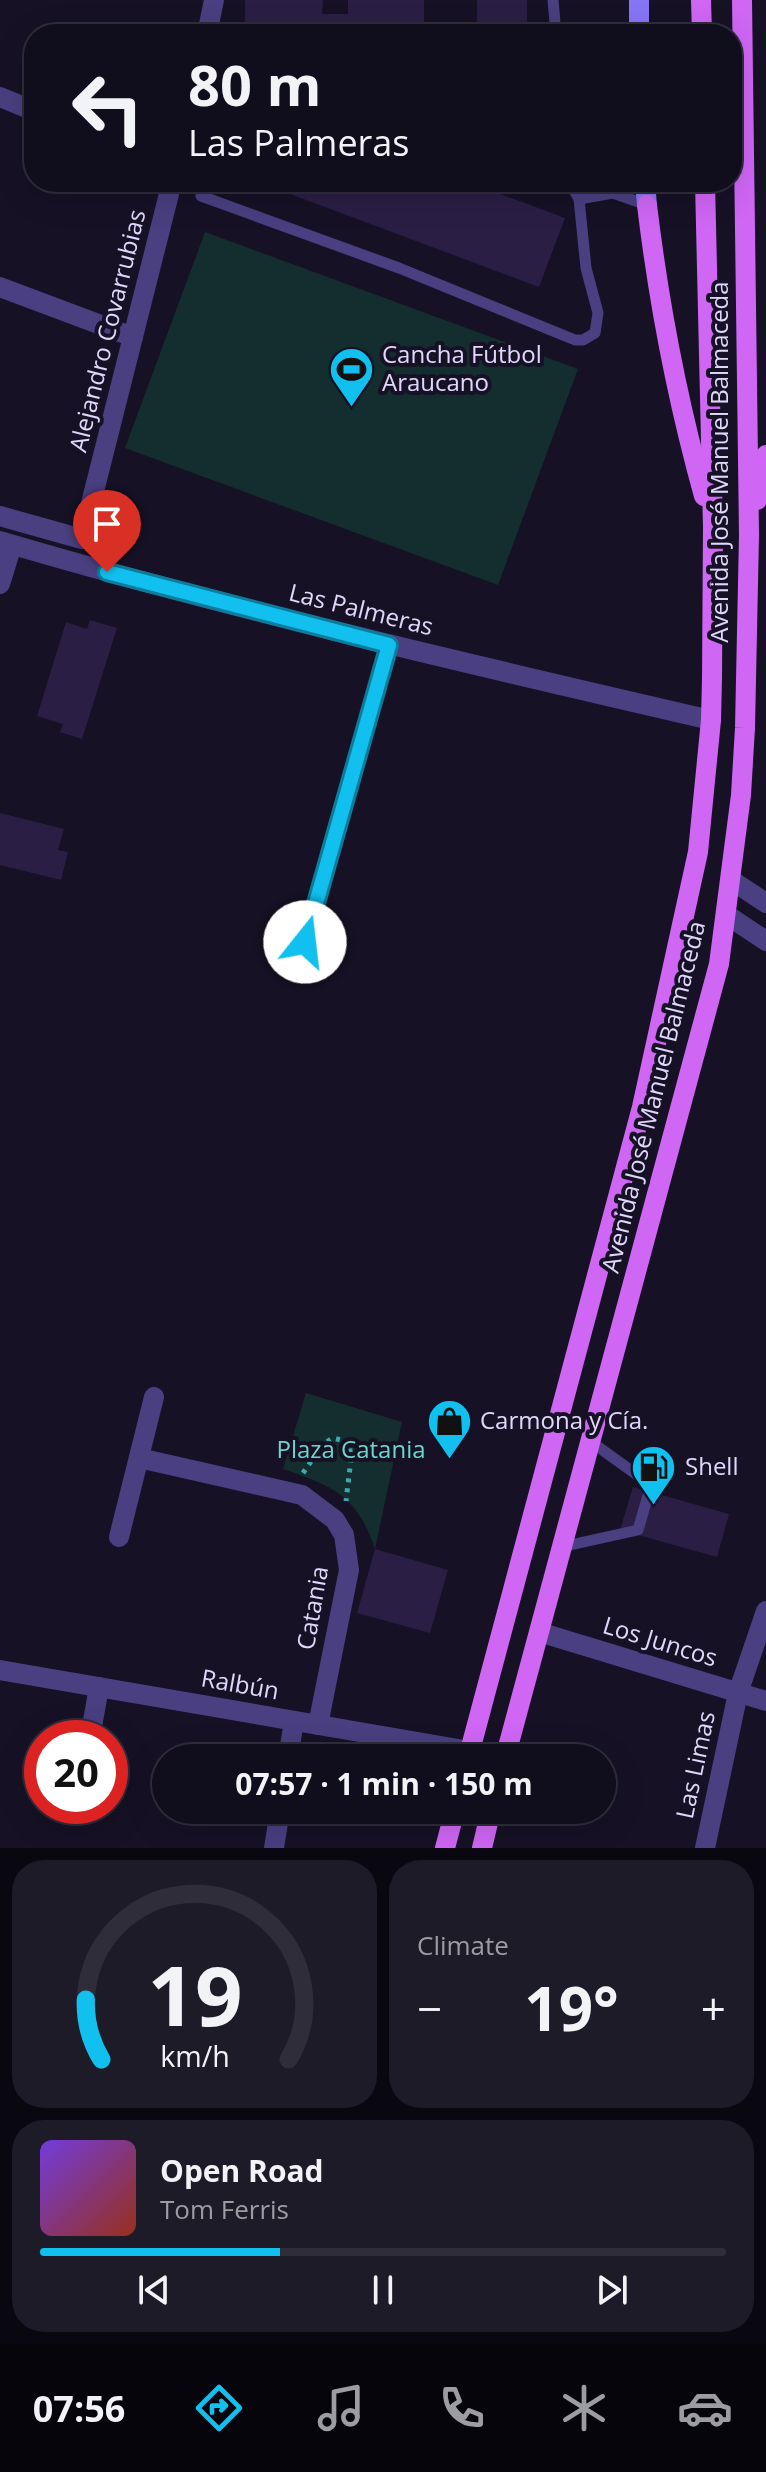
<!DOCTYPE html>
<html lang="en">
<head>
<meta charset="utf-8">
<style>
	:root { --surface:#100d1c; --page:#1e1b29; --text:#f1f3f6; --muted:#9c9ca3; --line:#302d3b; --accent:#11c0ee }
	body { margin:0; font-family:"Open Sans",sans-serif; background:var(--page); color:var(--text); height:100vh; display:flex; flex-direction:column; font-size:30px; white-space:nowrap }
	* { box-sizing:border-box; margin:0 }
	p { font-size:26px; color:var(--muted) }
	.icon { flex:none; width:44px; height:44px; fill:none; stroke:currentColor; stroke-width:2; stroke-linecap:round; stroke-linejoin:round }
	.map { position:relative; height:1848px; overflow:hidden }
	.sheet { display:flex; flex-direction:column; gap:12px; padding:12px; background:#09070f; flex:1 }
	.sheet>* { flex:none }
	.guide { position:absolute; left:24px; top:24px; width:718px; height:168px; border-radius:32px; box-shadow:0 8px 32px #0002,0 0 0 2px var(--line); background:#100d1c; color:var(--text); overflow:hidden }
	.speed { position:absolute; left:24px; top:1720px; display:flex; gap:16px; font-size:40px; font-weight:700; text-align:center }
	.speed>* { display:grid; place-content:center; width:104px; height:104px; border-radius:50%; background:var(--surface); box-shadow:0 8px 32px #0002,0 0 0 2px var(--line); line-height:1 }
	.speed .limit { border:12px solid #d22; background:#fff; color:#111 }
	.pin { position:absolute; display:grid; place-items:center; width:68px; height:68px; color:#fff; margin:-82px -34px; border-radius:50% 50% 50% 0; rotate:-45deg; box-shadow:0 0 8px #0007 }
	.pin .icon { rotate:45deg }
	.me { position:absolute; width:88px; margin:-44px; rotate:16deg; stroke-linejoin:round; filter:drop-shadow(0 0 6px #0008) }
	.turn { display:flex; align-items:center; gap:28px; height:168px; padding:0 32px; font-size:36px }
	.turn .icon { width:104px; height:104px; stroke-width:2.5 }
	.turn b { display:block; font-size:56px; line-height:68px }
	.big { font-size:60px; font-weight:700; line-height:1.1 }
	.sheet .card { flex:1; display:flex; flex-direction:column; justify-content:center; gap:12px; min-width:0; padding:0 28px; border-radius:32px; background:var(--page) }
	.sheet .dial { align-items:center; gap:0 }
	.dial svg { height:208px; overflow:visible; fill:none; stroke:var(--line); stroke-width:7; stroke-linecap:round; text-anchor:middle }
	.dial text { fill:var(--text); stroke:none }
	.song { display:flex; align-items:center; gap:24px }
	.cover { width:96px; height:96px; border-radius:12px; background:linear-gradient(135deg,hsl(260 70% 55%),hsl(10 70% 35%)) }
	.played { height:8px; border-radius:4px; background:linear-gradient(90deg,var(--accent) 35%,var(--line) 35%) }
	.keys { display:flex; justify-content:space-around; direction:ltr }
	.heat { display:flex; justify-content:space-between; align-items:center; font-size:44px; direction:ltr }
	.sheet .tiles { flex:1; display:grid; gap:12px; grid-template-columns:1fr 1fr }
	.card:last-child { grid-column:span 2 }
	.trip { position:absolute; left:152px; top:1744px; width:464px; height:80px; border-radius:40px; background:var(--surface); box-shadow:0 8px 32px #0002,0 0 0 2px var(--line); font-weight:700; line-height:80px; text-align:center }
	.dock { display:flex; height:128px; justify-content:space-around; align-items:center; background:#06050b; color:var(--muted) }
	.dock .icon { width:56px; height:56px }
	.dock .selected { color:var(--accent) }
	.dock b { font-size:36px; color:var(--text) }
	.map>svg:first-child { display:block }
	.green { fill:#142d2f }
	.building { fill:#2a1e45 }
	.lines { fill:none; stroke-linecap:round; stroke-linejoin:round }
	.path { stroke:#38aab0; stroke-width:5; stroke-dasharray:4 6; stroke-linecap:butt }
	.lane { stroke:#493f81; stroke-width:11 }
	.street { stroke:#493f81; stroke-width:20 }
	.secondary { stroke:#8775f5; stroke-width:20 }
	.primary { stroke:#cf66f4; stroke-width:20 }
	.route-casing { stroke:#0b7d9b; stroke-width:20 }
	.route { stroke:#11c0ee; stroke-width:14 }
	.labels { text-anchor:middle; stroke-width:8; stroke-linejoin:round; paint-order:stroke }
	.street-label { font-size:24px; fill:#e0d8fc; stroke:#161125 }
	.poi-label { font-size:24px; fill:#e0d8fc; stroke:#161125; text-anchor:start }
	.park-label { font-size:24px; fill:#68d8c8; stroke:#161125 }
</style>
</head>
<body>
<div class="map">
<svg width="766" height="1848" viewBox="0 0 766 1848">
	<rect width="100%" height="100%" fill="#161125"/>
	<g class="green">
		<polygon points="205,232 578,369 498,585 125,448"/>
		<path d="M306,1393L402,1422L375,1549C357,1496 334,1486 283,1469Z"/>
	</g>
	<g class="building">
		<polygon points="245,0 323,0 322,14 348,14 348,0 424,0 424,34 245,34"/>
		<rect x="477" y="0" width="50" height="34"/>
		<polygon points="258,182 468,182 565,218 539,287"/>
		<polygon points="90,620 117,628 82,739 60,732 63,724 37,716 66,622 87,629"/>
		<polygon points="0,813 64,829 58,850 68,852 61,880 0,865"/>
		<polygon points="633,1487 729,1514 717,1557 620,1530"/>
		<polygon points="375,1549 448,1570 430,1633 357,1613"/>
	</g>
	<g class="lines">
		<polyline class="path" points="303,1473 323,1444 333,1438 349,1442 351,1459 346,1501"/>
		<g class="lane">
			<polyline points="553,0 556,34"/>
			<polyline points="613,193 618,182"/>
			<polyline points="201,196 399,268 575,340 583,340 595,333 598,313 586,268 579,199 569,182"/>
			<polyline points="579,199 613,193 647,205"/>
			<polyline points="305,942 389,645"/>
			<polyline points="561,1547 638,1530 651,1485 590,1441"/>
		</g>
		<g class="street">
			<polyline points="207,34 214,0"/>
			<polyline points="0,97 34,111"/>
			<polyline points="0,287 133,337"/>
			<polyline points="0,516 82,539 172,182"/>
			<path d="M0,541C235,610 473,665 711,720"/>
			<polyline points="0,584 12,545"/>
			<polyline points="731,880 766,903"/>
			<polyline points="727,915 766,941"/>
			<polyline points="139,1458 302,1495 335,1520 344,1535 349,1570 318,1725"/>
			<polyline points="119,1537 154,1397"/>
			<polyline points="539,1632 766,1701"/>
			<polyline points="0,1670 470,1751"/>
			<polyline points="90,1738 99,1687"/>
			<polyline points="288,1758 294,1721"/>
			<polyline points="77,1812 78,1806"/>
			<polyline points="274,1848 280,1810"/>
			<polyline points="705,1848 738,1693 766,1611"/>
		</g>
		<g class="secondary">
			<polyline points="639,34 639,0"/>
			<polyline points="645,182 647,205"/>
		</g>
		<g class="primary">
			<polyline points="701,0 702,34"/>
			<path d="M647,205C659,305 677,399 704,496"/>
			<polyline points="757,500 766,455"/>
			<polyline points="468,1758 642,1107 698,852 711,720 712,678 713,527 705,182"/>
			<polyline points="505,1758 719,964 741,795 745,728 749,535 742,0"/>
			<polyline points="445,1848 455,1810"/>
			<polyline points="482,1848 491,1810"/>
		</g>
	</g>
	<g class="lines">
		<defs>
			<polyline id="route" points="107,572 389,645 305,942"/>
		</defs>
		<use href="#route" class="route-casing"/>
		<use href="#route" class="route"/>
	</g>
	<defs>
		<symbol id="stadium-pin" viewBox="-11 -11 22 30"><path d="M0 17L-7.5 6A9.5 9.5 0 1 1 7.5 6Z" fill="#11c0ee" stroke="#161125"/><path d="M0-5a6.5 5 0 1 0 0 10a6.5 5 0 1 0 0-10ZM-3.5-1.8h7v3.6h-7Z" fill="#111"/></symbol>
		<symbol id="shop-pin" viewBox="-11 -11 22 30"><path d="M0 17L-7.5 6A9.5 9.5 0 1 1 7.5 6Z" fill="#11c0ee" stroke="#161125"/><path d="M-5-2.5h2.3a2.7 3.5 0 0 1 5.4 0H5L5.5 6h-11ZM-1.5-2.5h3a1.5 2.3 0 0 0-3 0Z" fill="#111"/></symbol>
		<symbol id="fuel-pin" viewBox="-11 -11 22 30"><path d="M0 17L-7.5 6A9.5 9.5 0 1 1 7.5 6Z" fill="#11c0ee" stroke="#161125"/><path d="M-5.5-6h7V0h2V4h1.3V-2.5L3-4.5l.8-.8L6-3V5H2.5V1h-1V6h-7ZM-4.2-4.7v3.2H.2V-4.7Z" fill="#111"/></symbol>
	</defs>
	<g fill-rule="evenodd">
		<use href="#stadium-pin" x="326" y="344" width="51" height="69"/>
		<use href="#shop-pin" x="424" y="1396" width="51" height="69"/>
		<use href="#fuel-pin" x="628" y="1442" width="51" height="69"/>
	</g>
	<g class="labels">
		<g class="street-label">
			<text transform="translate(108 331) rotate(-76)" y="8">Alejandro Covarrubias</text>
			<text transform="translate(720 462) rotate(-90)" y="8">Avenida José Manuel Balmaceda</text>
			<text transform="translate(361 610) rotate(14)" y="8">Las Palmeras</text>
			<text transform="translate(654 1097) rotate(-76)" y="8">Avenida José Manuel Balmaceda</text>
			<text transform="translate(313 1608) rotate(-80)" y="8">Catania</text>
			<text transform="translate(660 1642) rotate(17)" y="8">Los Juncos</text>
			<text transform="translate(240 1685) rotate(10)" y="8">Ralbún</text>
			<text transform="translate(696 1765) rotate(-78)" y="8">Las Limas</text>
		</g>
		<g class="poi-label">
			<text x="382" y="363">Cancha Fútbol<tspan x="382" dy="28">Araucano</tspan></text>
			<text x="480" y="1429">Carmona y Cía.</text>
			<text x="685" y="1475">Shell</text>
		</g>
		<g class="park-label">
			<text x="351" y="1458">Plaza Catania</text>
		</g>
	</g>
</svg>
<div class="speed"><div class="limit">20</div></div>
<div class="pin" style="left:107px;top:572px;background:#d93025"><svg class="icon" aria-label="arrive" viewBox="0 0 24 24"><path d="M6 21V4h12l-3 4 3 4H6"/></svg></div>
<svg class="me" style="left:305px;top:942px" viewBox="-20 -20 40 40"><circle r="19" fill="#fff"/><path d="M0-13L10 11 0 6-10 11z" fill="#11c0ee"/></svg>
<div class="trip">07:57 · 1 min · 150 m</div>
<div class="guide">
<div class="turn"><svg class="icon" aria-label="left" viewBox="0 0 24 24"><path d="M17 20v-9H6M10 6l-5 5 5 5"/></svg><div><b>80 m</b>Las Palmeras</div></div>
</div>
</div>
<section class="sheet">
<div class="tiles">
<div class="card dial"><svg viewBox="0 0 100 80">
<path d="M14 69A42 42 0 1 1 86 69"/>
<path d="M14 69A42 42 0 0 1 8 46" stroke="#11c0ee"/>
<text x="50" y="56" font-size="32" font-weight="700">19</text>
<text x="50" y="72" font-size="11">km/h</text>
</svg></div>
<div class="card"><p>Climate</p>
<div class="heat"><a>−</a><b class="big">19°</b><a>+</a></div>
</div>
<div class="card">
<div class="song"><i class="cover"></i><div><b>Open Road</b><p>Tom Ferris</p></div></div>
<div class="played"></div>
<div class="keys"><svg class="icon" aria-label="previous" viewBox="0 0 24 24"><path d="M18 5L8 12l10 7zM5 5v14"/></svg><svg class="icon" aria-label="pause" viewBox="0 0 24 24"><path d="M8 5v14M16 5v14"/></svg><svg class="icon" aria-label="next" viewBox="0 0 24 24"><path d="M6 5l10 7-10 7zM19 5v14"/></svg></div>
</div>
</div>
</section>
<nav class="dock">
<b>07:56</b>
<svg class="icon selected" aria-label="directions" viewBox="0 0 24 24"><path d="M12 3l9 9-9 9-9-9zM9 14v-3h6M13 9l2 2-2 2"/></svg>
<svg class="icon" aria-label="music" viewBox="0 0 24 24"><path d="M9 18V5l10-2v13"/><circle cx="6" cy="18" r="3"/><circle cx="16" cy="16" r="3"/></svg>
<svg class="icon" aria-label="phone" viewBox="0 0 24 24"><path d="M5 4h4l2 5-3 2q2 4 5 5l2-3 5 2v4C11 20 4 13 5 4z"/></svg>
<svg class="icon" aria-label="climate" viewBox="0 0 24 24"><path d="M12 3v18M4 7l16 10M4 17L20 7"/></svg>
<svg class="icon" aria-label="car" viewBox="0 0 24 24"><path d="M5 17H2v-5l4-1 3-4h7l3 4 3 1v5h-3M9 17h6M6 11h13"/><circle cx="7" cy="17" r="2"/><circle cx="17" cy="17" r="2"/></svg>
</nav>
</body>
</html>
